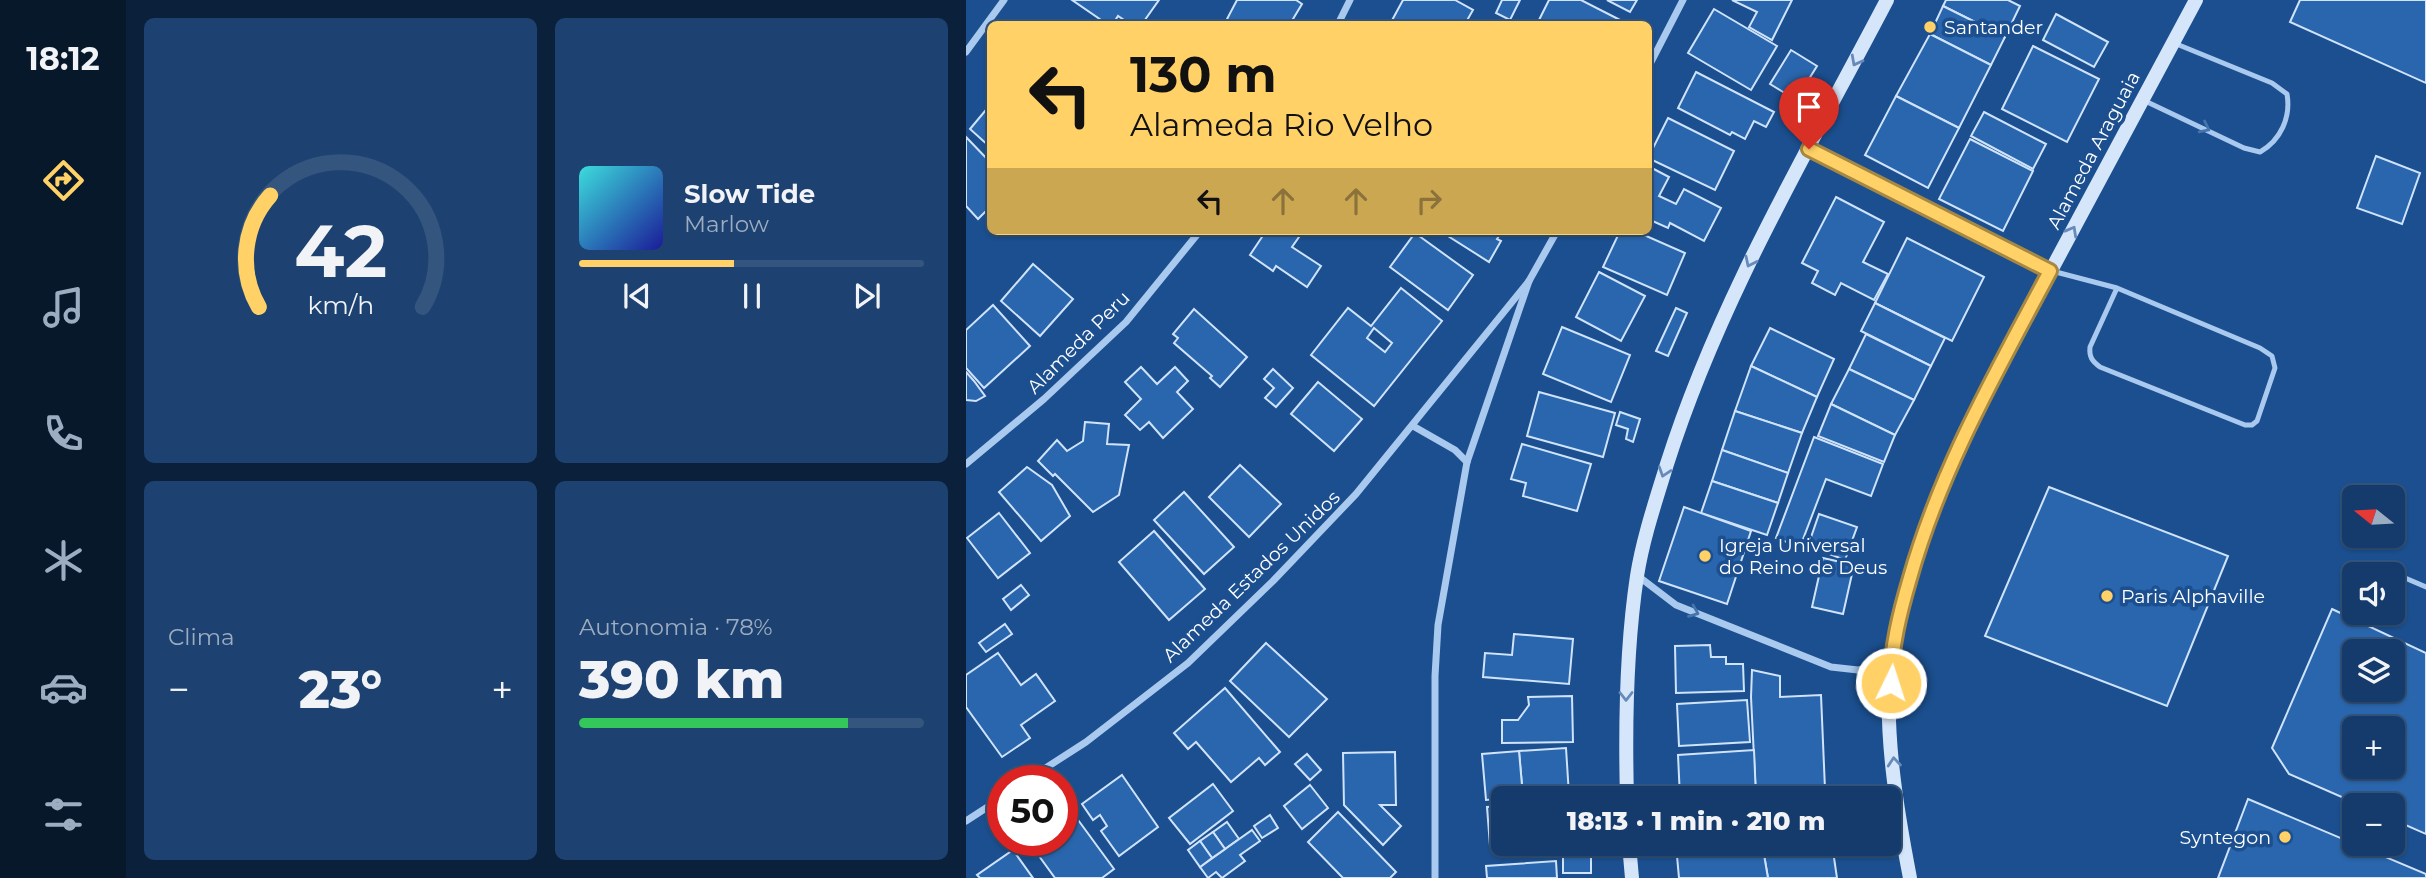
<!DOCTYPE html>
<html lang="pt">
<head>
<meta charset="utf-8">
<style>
	:root { --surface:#143b6b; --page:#1d4271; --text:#f1f3f6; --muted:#9dadc1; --line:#33557e; --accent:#ffd166 }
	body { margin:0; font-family:Montserrat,sans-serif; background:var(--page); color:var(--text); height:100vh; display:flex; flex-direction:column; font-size:26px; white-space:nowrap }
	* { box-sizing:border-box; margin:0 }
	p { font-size:23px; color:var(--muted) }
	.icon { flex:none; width:38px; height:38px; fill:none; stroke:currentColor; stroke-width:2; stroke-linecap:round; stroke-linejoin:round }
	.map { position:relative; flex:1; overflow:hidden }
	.panel { display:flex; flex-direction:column; gap:18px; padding:18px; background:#0b203b; width:840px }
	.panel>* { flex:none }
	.guide { position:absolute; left:21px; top:21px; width:665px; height:214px; border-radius:10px; box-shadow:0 2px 5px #0004,0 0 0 2px var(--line); background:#ffd166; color:#111; overflow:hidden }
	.needle { width:46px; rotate:288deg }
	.fabs { position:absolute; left:1376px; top:485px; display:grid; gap:14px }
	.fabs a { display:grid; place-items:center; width:63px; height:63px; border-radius:10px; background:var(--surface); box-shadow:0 2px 5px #0004,0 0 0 2px var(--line); font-size:35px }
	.speed { position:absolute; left:21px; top:765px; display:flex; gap:14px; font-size:35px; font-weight:700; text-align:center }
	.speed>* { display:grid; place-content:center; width:91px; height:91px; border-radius:50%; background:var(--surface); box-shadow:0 2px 5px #0004,0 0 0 2px var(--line); line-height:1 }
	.speed .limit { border:10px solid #d22; background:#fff; color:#111 }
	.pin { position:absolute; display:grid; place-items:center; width:60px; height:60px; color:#fff; margin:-72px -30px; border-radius:50% 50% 50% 0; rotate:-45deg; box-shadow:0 0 7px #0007 }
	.pin .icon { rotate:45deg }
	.me { position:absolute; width:77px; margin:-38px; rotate:4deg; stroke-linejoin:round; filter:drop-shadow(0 0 5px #0008) }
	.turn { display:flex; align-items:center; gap:24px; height:147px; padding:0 28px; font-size:32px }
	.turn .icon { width:91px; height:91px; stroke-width:2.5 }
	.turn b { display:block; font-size:49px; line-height:60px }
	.lanes { display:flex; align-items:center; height:66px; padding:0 28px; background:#0003; justify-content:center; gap:35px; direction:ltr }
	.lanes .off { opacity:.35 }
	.big { font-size:52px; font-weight:800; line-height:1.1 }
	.panel .tile { flex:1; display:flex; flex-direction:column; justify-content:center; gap:10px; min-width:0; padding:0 24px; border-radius:10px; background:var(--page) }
	.panel .dial { align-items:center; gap:0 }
	.dial svg { height:182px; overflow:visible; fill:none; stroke:var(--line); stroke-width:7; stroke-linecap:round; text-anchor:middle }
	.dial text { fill:var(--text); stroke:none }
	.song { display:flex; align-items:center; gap:21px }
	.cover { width:84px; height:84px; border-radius:10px; background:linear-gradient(135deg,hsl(180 70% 55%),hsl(240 70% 35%)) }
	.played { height:7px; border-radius:4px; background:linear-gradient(90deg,var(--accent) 45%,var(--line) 45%) }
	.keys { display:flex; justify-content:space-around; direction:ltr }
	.heat { display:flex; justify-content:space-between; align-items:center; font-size:38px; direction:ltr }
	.charge { height:10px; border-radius:5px; background:linear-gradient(90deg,#34c759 78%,var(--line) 0) }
	.panel .tiles { flex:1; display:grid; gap:18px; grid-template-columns:repeat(2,1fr) }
	.trip { position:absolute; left:525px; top:786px; width:410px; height:70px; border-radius:10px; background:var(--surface); box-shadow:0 2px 5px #0004,0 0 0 2px var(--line); font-weight:800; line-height:70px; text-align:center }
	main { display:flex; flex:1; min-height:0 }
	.menu { display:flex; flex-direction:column; width:126px; justify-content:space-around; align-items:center; background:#08182b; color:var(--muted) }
	.menu .icon { width:49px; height:49px }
	.menu .active { color:var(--accent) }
	.menu b { font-size:32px; color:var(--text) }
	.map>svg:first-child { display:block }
	.building { fill:#2a66ad; stroke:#cfe3fa; stroke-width:2; fill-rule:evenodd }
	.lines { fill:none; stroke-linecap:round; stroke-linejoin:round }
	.service { stroke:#a9c9ee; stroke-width:5 }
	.minor { stroke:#a9c9ee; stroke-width:7 }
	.secondary { stroke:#d6e6fa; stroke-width:14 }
	.oneway { stroke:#668bba }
	.oneway2 { stroke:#4674ac }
	.route-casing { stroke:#a68842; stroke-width:18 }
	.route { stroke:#ffd166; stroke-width:12 }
	.poi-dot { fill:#ffd166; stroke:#1b4f8f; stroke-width:2.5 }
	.labels { text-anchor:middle; stroke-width:7; stroke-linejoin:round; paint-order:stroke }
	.poi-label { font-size:19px; fill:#fff; stroke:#1b4f8f; text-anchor:start }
	.street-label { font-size:19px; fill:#fff; stroke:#1b4f8f }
</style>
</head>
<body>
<main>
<nav class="menu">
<b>18:12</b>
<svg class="icon active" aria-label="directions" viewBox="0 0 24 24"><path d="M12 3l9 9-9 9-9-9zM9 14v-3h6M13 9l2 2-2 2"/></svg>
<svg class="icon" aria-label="music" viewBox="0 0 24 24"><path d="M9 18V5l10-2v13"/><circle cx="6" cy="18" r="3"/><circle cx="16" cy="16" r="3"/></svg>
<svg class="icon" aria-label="phone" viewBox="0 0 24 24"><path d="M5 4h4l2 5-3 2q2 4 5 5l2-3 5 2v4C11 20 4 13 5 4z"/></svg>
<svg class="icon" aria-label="climate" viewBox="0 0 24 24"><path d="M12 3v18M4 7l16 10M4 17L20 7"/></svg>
<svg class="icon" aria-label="car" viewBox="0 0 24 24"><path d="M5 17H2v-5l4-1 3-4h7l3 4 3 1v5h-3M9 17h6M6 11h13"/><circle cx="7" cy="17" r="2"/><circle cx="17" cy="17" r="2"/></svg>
<svg class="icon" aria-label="filters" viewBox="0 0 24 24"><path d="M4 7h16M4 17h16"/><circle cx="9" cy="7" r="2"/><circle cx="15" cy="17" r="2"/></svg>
</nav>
<section class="panel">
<div class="tiles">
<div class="tile dial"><svg viewBox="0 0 100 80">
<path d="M14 69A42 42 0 1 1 86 69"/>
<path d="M14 69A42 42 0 0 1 19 20" stroke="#ffd166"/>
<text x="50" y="56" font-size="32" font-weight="700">42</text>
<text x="50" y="72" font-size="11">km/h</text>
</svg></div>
<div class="tile">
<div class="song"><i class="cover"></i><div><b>Slow Tide</b><p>Marlow</p></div></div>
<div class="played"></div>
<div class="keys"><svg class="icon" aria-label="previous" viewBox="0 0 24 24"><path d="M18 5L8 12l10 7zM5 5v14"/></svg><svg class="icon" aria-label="pause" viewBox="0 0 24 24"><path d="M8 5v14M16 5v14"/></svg><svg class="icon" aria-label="next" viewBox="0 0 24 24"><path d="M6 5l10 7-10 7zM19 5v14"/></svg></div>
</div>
<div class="tile"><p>Clima</p>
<div class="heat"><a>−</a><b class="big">23°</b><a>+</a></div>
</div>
<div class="tile"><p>Autonomia · 78%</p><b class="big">390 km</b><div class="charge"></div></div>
</div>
</section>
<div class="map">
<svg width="1460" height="878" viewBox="0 0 1460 878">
	<rect width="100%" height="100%" fill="#1b4f8f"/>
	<g class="building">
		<polygon points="106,0 193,0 176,24 164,24 152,16 147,24 141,24"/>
		<polygon points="271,0 330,0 336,4 324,24 270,24 261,19"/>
		<polygon points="437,0 489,0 507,10 499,24 424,24"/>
		<polygon points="536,0 554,0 544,20 530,13"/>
		<polygon points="583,0 615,0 660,23 571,24"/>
		<polygon points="641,0 671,0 664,12"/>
		<polygon points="766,0 826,0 806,40 783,27 791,12"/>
		<polygon points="980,0 1042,0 1054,6 1039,37 977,6"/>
		<polygon points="1334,0 1460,0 1460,83 1324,22"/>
		<polygon points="977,6 1039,37 1025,65 964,34"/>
		<polygon points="748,9 811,46 785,90 722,53"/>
		<polygon points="1090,14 1142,42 1128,67 1077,40"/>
		<polygon points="964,34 1025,65 993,128 930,96"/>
		<polygon points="1067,46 1133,79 1101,142 1036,109"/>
		<polygon points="825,50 851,66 830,100 804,84"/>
		<polygon points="730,72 808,112 800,127 788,121 779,139 766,132 764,135 712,108"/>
		<polygon points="930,96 993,128 962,188 899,155"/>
		<polygon points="24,105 24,147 4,129"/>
		<polygon points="1018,112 1080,144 1067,169 1005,136"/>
		<polygon points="702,118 768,151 749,190 682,158"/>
		<polygon points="0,137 24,162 24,207 12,219 0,206"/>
		<polygon points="1004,139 1067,171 1037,231 973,199"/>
		<polygon points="1410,156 1454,173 1436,224 1391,208"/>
		<polygon points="682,166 703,177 693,196 710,204 718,189 755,208 738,241 704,223 702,228 682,219"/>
		<polygon points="870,197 918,222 897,262 922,274 908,300 875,283 869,295 846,283 852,271 836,263"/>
		<polygon points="295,231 324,231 333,237 326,247 355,266 341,287 310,266 307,271 284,255 298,234"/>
		<polygon points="474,231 536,231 531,239 535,241 523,262"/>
		<polygon points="654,231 669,231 719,253 701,295 637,267"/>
		<polygon points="449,233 507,275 482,310 424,267"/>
		<polygon points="941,238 1018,277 986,341 909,303"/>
		<polygon points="67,264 107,299 74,336 35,301"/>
		<polygon points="633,272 679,296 655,341 610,317"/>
		<path d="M435,288L476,321L408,406L345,355L382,308L405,326ZM408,328L426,343L419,352L401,338Z"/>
		<polygon points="909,303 979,338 965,366 895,331"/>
		<polygon points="27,305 64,346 18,388 0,368 0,330"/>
		<polygon points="710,308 721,313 702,356 690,351"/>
		<polygon points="228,309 281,357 254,387 244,378 246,376 208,343 212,338 207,334"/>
		<polygon points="596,327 664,355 645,402 577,374"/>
		<polygon points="804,328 868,359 851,397 785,366"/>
		<polygon points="900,334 965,366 948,400 883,369"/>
		<polygon points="785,366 851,397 836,433 769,411"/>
		<polygon points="175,367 191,384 209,367 222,381 211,392 227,409 197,438 183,422 174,430 159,415 175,399 159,382"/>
		<polygon points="307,369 327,388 310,407 299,398 308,388 298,379"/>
		<polygon points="883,369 948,400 929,435 865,404"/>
		<polygon points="0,372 8,381 19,396 10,401 0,400"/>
		<polygon points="352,382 396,419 368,451 325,414"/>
		<polygon points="573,392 649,413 637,457 561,436"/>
		<polygon points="865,404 929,435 918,462 852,436"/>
		<polygon points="769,411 836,433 822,473 756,450"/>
		<polygon points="654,412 674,419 667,442 660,439 662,429 650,425"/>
		<polygon points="119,422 143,424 141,444 163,445 153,495 127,512 89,474 87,476 72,461 91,440 101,451 117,441"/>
		<polygon points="848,437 917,464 905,496 860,479 834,547 810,538"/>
		<polygon points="556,444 625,464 611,511 557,496 560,483 545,479"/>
		<polygon points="756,450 822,473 812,503 746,481"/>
		<polygon points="274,465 315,504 283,537 243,497"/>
		<polygon points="61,467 86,485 104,516 75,541 33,492"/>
		<polygon points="746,481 812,503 801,535 735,513"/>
		<polygon points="1083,487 1262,556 1201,706 1019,636"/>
		<polygon points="218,492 268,547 238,574 188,520"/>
		<polygon points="718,507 785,531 761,604 693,581"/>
		<polygon points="33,513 64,553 32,578 1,538"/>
		<polygon points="853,514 891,527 879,560 842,546"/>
		<polygon points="188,531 239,589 203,620 153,562"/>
		<polygon points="857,558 888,565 877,614 846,607"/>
		<polygon points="55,585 63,595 45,610 37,599"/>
		<path d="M1366,609L1460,653V834L1426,819V805H1394L1323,774L1306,748ZM1388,651H1426V690H1388ZM1388,728H1426V766H1388Z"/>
		<polygon points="39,624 46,634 20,652 13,643"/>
		<polygon points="548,634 607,639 603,684 517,677 519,653 546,655"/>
		<polygon points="300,643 361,699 323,737 264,681"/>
		<polygon points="744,645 745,657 760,657 760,664 777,664 778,691 710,693 709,646"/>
		<polygon points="32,653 55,685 70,674 89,701 55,725 64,738 36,757 0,707 0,675"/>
		<polygon points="786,670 814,676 814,697 855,695 859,789 790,797 785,697"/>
		<polygon points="259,688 314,752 299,765 293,758 265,782 230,742 222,749 208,733"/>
		<polygon points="606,696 607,742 536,743 536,720 552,720 563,705 562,697"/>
		<polygon points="781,700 784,742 713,746 711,704"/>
		<polygon points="600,748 603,795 557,797 553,751"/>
		<polygon points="788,750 790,797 714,798 712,755"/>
		<polygon points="553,751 557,797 520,800 516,754"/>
		<polygon points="429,752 430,805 414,805 435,826 417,845 378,805 377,753"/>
		<polygon points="341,754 355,770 344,780 329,764"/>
		<polygon points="156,775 192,827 153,856 135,831 141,826 134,815 127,820 116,804"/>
		<polygon points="247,784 267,811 224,844 203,818"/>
		<polygon points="344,785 362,808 336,829 318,806"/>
		<polygon points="859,789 860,798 790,797"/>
		<polygon points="1282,799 1460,874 1460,878 1252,878"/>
		<polygon points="537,801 537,844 584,844 584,854 539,856 538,845 524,846 521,807 537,806"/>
		<polygon points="372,812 430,872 424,878 377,878 342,842"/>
		<polygon points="107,813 148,869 136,878 89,878 65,845 71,840 96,840 96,821"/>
		<polygon points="304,815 312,828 296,838 288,826"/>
		<polygon points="261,822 273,839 259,849 247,832"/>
		<polygon points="286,830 294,841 274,855 279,861 256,878 250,872 242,878 234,867"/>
		<polygon points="247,832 259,849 246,858 234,841"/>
		<polygon points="234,841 246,858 234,867 222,850"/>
		<polygon points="717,844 797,844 797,849 717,855"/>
		<polygon points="797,844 833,844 797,849"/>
		<polygon points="833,844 866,844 871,878 802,878 797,849"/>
		<polygon points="797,849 802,878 713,878 711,856"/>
		<polygon points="47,850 67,878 14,878 11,875"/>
		<rect x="597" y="856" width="28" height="17"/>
		<polygon points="590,861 591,878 521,878 520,866"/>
	</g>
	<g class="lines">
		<g class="service">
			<path d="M1177,100L1278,148L1294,152C1315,140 1325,117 1321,94L1306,83L1208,43"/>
			<path d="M1086,271L1151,288L1294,348L1306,356L1309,368L1291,421L1286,425H1279L1134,367C1126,361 1123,357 1124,347L1151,288"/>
			<polyline points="1418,569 1460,587"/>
		</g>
		<g class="minor">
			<polyline points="372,24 384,0"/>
			<polyline points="0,52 38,0"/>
			<polyline points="682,68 717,0"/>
			<polyline points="843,149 1084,271"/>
			<polyline points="447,426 489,450 501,462"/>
			<polyline points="0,464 78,399 160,322 234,231"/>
			<polyline points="672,576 710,605 865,667 892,670 925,660"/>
			<polyline points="61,780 120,742 222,663 307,581 390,494 563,281"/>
			<polyline points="0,821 37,797"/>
			<polyline points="469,878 469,676 472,625 501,462 563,281 591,231"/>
		</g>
		<g class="secondary">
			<path d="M661,798C659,724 660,649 671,576C677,538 690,500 701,464C753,300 842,151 921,0"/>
			<polyline points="663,844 666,878"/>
			<path d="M944,878C931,811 917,728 925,660C926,648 930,635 932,623C947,556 971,494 999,431L1230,0"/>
		</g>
	</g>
	<defs><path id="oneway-chevron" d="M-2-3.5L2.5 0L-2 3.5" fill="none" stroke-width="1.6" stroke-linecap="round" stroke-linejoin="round" transform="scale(1.75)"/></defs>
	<g class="oneway">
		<use href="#oneway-chevron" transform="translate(890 61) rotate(118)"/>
		<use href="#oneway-chevron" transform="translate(1106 231) rotate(-61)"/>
		<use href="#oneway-chevron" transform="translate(784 262) rotate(116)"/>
		<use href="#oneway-chevron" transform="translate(698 472) rotate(108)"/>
		<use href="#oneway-chevron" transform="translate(660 696) rotate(90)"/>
		<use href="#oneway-chevron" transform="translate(928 762) rotate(-95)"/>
	</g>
	<g class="oneway2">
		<use href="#oneway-chevron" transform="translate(1239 128) rotate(26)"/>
		<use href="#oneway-chevron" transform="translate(728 612) rotate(22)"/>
	</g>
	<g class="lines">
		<defs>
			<path id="route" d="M843,149L1084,271C1031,371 975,468 944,578C934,612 925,647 925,683"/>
		</defs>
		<use href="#route" class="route-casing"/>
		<use href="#route" class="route"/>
	</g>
	<g class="poi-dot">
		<circle cx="964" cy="27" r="7"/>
		<circle cx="739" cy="556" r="7"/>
		<circle cx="1141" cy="596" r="7"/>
		<circle cx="1319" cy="837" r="7"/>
	</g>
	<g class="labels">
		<g class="poi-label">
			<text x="978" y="34">Santander</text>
			<text x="753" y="552">Igreja Universal<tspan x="753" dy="22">do Reino de Deus</tspan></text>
			<text x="1155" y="603">Paris Alphaville</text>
			<text x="1305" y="844" text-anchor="end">Syntegon</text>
		</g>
		<g class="street-label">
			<text transform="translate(1127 150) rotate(-62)" y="7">Alameda Araguaia</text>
			<text transform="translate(112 342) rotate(-45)" y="7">Alameda Peru</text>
			<text transform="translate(285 576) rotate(-44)" y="7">Alameda Estados Unidos</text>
		</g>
	</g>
</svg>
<div class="fabs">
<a><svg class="needle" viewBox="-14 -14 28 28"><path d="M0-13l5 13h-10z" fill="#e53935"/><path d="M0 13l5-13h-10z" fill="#9dadc1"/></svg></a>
<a><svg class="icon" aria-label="sound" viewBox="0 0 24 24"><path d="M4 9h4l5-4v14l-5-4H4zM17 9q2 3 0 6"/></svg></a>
<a><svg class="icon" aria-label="layers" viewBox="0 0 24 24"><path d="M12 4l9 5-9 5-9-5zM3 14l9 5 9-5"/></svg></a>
<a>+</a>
<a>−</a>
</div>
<div class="speed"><div class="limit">50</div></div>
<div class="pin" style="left:843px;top:149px;background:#d93025"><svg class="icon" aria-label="arrive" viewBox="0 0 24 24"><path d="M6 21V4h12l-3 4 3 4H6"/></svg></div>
<svg class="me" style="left:925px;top:683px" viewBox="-20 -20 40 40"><circle r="17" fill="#ffd166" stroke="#fff" stroke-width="3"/><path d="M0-11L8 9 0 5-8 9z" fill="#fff"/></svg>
<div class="trip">18:13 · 1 min · 210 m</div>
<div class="guide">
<div class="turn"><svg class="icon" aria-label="left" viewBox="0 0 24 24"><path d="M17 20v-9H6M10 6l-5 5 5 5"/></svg><div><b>130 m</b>Alameda Rio Velho</div></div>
<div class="lanes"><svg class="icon" aria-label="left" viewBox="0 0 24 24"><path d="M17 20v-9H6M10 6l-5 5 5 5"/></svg><svg class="icon off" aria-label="ahead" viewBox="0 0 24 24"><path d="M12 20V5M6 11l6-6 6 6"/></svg><svg class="icon off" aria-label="ahead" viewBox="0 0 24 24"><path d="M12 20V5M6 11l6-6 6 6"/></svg><svg class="icon off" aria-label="right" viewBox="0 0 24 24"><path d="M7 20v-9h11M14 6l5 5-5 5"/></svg></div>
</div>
</div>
</main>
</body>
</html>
